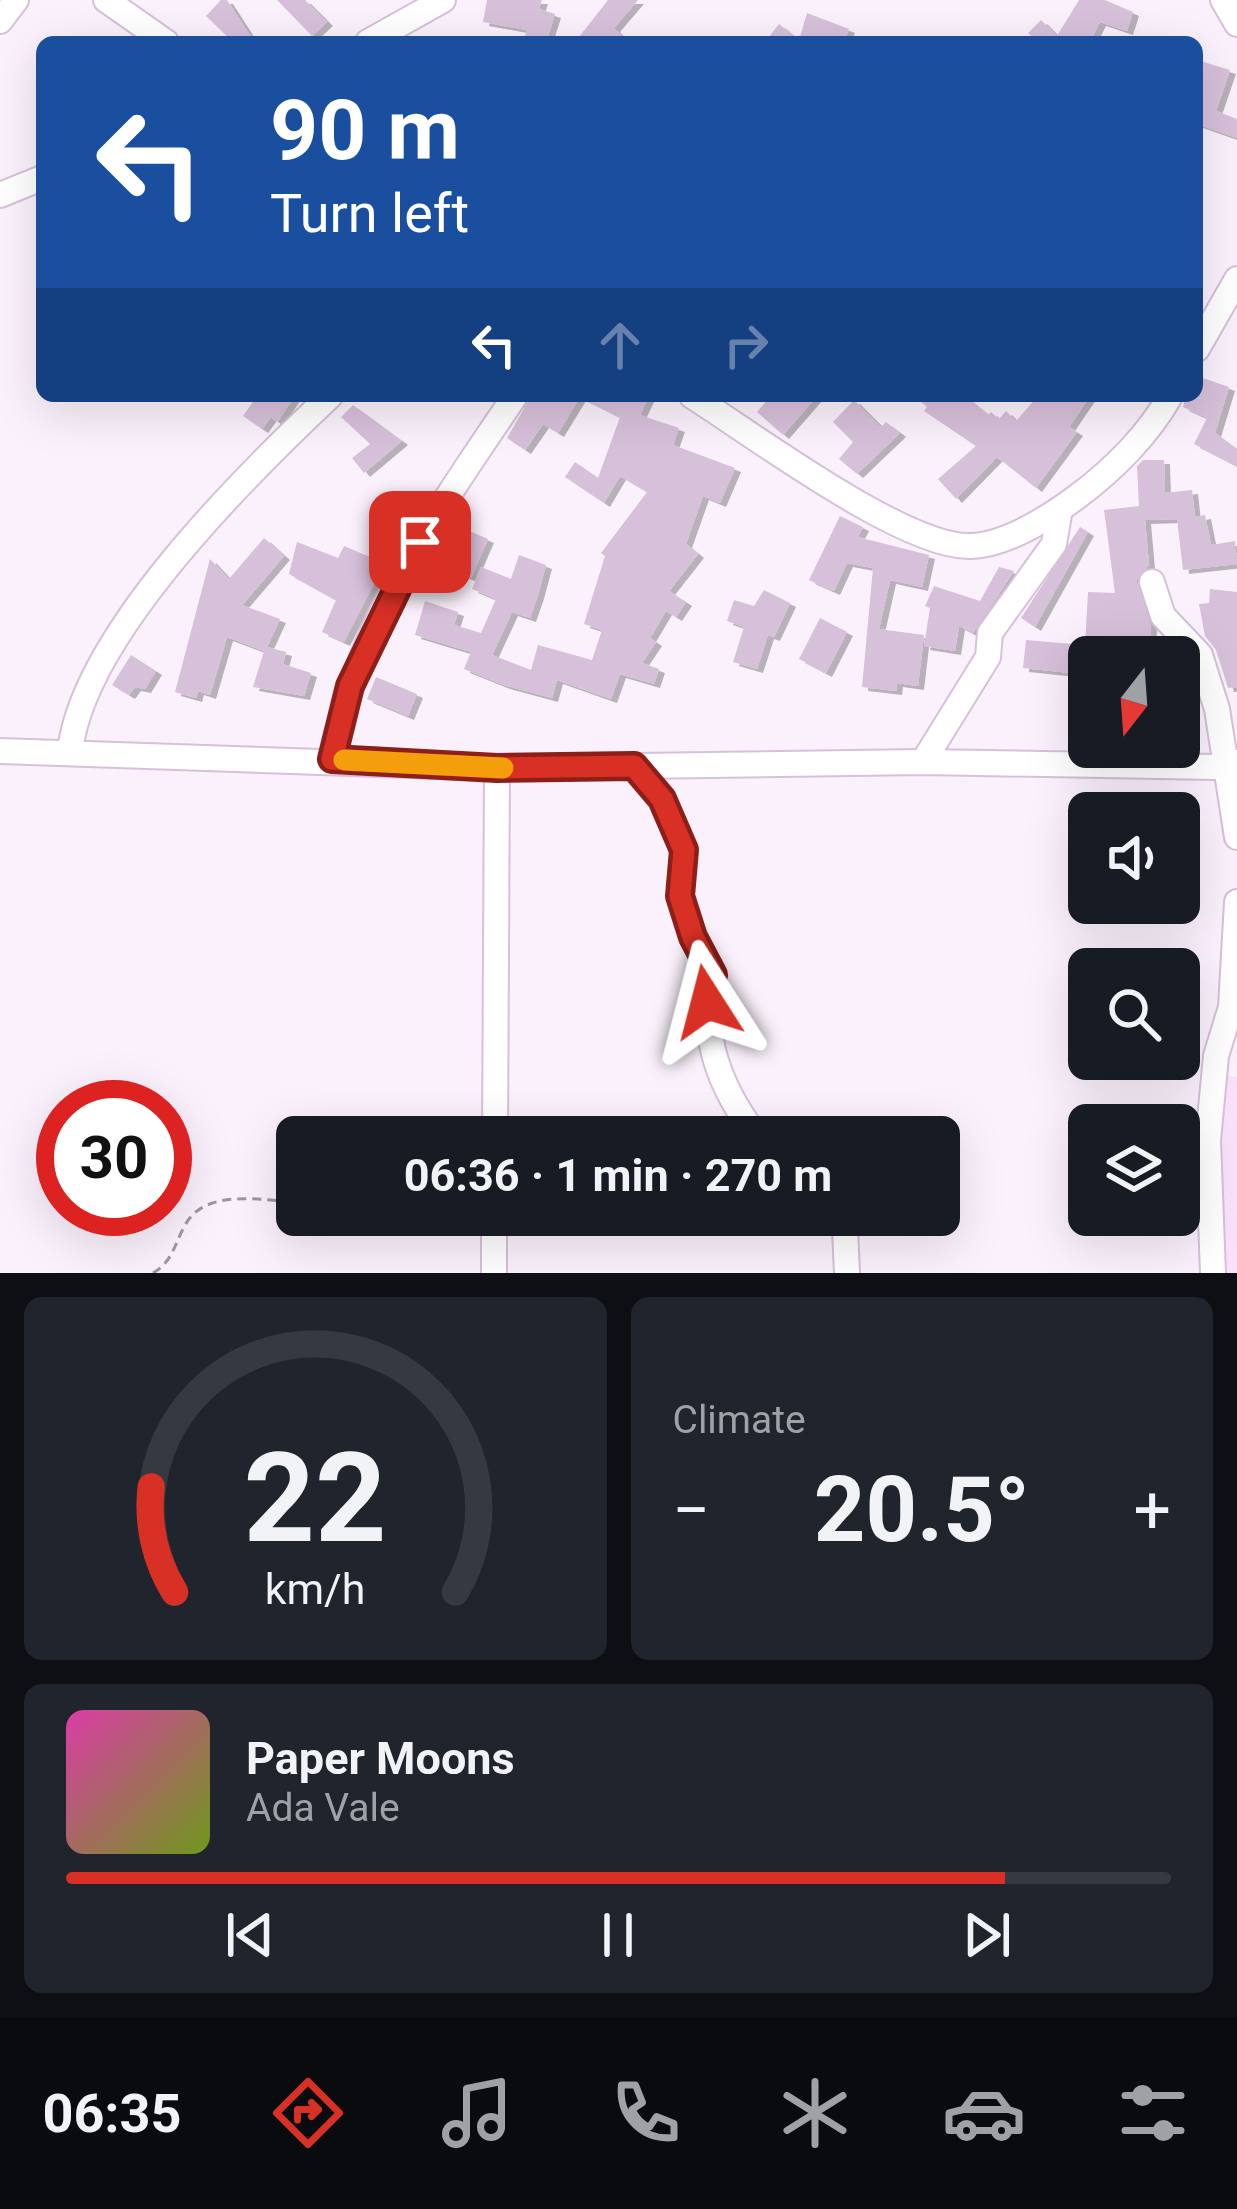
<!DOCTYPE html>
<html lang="en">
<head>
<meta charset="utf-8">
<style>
	:root { --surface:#171b24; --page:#20242c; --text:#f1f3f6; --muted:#9ea1a6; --line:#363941; --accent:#d93025 }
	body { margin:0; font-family:Roboto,sans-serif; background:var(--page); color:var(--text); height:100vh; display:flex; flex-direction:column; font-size:45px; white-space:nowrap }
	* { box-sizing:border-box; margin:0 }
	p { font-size:39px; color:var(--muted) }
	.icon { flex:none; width:66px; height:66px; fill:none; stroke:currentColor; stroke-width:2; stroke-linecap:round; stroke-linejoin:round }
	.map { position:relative; height:1273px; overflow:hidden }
	.side { display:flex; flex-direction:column; gap:24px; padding:24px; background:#0d0f14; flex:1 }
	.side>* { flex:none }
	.hud { position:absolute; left:36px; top:36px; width:1167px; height:366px; border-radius:18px; box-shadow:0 12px 48px #0002; background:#1a4fa0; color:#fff; overflow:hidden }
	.needle { width:78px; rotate:197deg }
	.controls { position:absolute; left:1068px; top:636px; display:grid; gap:24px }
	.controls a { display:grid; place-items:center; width:132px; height:132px; border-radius:18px; background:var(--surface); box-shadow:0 12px 48px #0002; font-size:60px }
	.speed { position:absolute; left:36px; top:1080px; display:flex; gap:24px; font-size:60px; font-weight:700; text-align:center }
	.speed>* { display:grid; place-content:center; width:156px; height:156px; border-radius:50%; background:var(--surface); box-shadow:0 12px 48px #0002; line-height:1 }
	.speed .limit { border:18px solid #d22; background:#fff; color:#111 }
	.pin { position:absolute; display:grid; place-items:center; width:102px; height:102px; color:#fff; margin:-51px; border-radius:24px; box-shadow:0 6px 18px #0006 }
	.me { position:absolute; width:132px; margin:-66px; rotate:351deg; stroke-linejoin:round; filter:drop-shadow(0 0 9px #0008) }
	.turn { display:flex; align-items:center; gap:42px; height:252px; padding:0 36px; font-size:54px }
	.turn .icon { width:156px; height:156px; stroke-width:2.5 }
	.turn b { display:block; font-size:84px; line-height:102px }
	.lanes { display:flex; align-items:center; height:114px; padding:0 36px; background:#0003; justify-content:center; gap:60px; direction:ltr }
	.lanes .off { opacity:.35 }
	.big { font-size:90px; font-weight:700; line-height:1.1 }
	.side .widget { flex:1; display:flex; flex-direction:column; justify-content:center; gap:18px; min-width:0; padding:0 42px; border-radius:18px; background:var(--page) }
	.side .dial { align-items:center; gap:0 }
	.dial svg { height:312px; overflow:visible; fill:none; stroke:var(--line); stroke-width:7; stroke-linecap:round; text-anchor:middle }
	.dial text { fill:var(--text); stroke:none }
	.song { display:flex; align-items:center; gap:36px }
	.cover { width:144px; height:144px; border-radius:18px; background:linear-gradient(135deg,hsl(320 70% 55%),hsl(80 70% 35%)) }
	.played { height:12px; border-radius:6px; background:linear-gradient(90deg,var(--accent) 85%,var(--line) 85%) }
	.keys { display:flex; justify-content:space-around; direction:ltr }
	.heat { display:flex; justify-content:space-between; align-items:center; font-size:66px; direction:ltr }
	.side .tiles { flex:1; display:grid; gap:24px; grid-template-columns:1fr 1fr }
	.widget:last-child { grid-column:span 2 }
	.trip { position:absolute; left:276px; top:1116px; width:684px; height:120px; border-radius:18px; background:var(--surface); box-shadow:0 12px 48px #0002; font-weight:700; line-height:120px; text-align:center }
	.menu { display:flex; height:192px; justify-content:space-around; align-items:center; background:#090b0e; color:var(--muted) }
	.menu .icon { width:84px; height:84px }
	.menu .selected { color:var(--accent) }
	.menu b { font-size:54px; color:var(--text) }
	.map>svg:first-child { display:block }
	.built { fill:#f9e1fb }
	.building { fill:#d7c0da; filter:url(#shadow) }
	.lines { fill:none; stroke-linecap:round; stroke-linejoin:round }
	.minor-casing { stroke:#d7c0da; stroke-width:28 }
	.path { stroke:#9e959f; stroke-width:3; stroke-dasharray:9 6; stroke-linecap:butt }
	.minor { stroke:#fff; stroke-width:24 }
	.route-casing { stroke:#8d1f18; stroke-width:30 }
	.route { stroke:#d93025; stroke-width:21 }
	.slow { stroke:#f59e0b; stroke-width:21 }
</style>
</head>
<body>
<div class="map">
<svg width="1237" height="1273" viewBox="0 0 1237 1273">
	<defs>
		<filter id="shadow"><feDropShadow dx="6" dy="4" stdDeviation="0" flood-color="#0004"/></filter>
	</defs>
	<rect width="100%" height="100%" fill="#fbf1fc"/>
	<polygon class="built" points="1220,1075 1237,1077 1237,1273 1216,1273"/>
	<g class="building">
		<polygon points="221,0 227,0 254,42 233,42 206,16"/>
		<polygon points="277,0 305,0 327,22 312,36"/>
		<polygon points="487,0 542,0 539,9 555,14 546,42 524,39 527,30 483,22"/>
		<polygon points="608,0 638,0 614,28 627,42 575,42"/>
		<polygon points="1079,0 1105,0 1133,12 1127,31 1100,22 1090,42 1037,42 1028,33 1041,20 1057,36"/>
		<polygon points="807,13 849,29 844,42 765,42 779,24 799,40"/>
		<polygon points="1197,60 1230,70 1216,111 1237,119 1237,138 1197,124"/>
		<polygon points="1197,376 1229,387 1215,433 1237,449 1237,466 1194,444 1207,418 1183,407 1186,396 1197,396"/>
		<polygon points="257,396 295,396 277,422 271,417 262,429 243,416"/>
		<polygon points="531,396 649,396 640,415 679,428 673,445 735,468 720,503 703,496 686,544 698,554 669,591 686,602 676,617 666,611 650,638 656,642 642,663 659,669 654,684 620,674 611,699 557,680 552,698 504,685 464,669 471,652 415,635 425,601 458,612 454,625 481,633 496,599 472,589 481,567 511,579 519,555 546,565 538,595 530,618 512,612 492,655 531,670 538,645 592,660 602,630 584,624 605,556 601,553 647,492 620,476 604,503 565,477 575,462 598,478 620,417 580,397 558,433 543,424 525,450 507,438"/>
		<polygon points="771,396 817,396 783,435 757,412"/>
		<polygon points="915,396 965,396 988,415 991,412 999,419 1006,411 1016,421 1038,396 1090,396 1069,427 1077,432 1036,488 997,457 956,499 938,479 976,446 924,411 927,407"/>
		<polygon points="854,400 881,427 886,422 900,433 857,474 839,459 853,442 833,422"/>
		<polygon points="353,405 402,441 364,473 352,458 370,444 341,417"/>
		<polygon points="1143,460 1164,460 1165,493 1192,490 1195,517 1205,515 1211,545 1235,541 1237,564 1183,570 1177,519 1145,520 1149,565 1136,580 1151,627 1149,657 1089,657 1089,675 1023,668 1026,640 1085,645 1088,592 1115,593 1104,510 1139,506 1137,466"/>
		<polygon points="840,516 863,527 858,537 929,555 922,587 890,580 879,629 924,635 918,686 897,683 896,691 862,687 873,568 847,563 834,591 809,580"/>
		<polygon points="451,523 488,539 471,578 431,561"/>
		<polygon points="1080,527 1088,532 1035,627 1021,618"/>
		<polygon points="264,538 284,556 242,605 280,619 267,647 286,652 283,664 311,673 304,696 253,687 264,651 227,637 210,695 198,691 196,698 175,692 210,559 229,579"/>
		<polygon points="297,542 338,558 344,546 384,563 344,642 322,632 336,600 289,574"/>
		<polygon points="999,567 1014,571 973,633 959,626 955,651 924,646 930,608 925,606 934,586 980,601"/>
		<polygon points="1210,589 1237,592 1237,687 1228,688 1216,650 1205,636 1199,604 1209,603"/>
		<polygon points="764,590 790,603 774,637 768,635 757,669 733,662 744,627 727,621 734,600 754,606"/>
		<polygon points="820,618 847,632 826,673 799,659"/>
		<polygon points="131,655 156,671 145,689 135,687 129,695 112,685"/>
		<polygon points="376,677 417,694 408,716 367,699"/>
	</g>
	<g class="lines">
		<defs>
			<g id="minor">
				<polyline points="106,0 166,42"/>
				<polyline points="1223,0 1237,24"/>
				<polyline points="0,21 16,0"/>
				<polyline points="368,42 443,0"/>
				<polyline points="0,195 42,178"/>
				<polyline points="1197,349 1237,279"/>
				<path d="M692,396C752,434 906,549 971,546C1006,545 1050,517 1078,496C1113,470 1149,434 1170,396"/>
				<polyline points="1152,582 1163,616 1200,655 1217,709 1237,837"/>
				<polyline points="0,751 497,768 923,762 1215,767 1237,762"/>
				<path d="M70,752C82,636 247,474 330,396"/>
				<path d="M332,759C357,624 439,508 515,396"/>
				<polyline points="923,762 988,657 990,633 1054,544 1060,509"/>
				<path d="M635,766L662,799L684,850L680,896L693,937L713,975C699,1036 720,1088 757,1137"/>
				<polyline points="495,1137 497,768"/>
				<polyline points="494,1215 494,1273"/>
				<polyline points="832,1215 845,1229 847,1273"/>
				<polyline points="1213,1273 1208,1140 1216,1056 1231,1007 1237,902"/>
			</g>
		</defs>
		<use href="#minor" class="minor-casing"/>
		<path class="path" d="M153,1273C172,1262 174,1246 184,1227C203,1188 260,1200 297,1202"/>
		<use href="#minor" class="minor"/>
	</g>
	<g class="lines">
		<defs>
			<polyline id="route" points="420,542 350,686 332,759 497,768 634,766 662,799 684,850 680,896 693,937 713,975 707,1002"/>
		</defs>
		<use href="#route" class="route-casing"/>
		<use href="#route" class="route"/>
		<polyline class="slow" points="344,760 503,768"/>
	</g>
</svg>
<div class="controls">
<a><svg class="needle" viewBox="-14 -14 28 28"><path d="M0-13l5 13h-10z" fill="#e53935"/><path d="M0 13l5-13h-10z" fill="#9ea1a6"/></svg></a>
<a><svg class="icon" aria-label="sound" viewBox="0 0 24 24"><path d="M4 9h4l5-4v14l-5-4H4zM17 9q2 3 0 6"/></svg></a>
<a><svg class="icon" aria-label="search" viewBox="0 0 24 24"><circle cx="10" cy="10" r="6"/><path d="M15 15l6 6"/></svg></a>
<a><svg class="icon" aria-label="layers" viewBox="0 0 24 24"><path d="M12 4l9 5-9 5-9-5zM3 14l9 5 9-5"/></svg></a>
</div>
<div class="speed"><div class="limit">30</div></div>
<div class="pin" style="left:420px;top:542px;background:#d93025"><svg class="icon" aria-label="arrive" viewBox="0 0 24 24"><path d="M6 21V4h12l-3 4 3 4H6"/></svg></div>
<svg class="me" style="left:707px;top:1002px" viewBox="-20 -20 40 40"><path d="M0-17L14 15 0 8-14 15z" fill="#d93025" stroke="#fff" stroke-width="4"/></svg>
<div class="trip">06:36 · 1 min · 270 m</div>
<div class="hud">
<div class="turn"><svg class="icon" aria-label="left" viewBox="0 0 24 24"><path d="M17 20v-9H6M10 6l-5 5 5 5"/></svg><div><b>90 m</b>Turn left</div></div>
<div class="lanes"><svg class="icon" aria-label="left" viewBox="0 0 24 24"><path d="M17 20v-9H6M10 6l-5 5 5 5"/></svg><svg class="icon off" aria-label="ahead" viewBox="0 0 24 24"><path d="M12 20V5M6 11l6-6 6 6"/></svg><svg class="icon off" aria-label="right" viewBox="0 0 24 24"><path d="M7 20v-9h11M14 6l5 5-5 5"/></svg></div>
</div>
</div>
<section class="side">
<div class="tiles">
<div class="widget dial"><svg viewBox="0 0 100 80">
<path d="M14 69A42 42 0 1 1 86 69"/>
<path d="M14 69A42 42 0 0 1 8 42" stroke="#d93025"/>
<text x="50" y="56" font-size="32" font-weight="700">22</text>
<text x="50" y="72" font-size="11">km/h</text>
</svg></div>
<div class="widget"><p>Climate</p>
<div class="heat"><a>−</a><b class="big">20.5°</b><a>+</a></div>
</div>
<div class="widget">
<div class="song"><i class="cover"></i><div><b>Paper Moons</b><p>Ada Vale</p></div></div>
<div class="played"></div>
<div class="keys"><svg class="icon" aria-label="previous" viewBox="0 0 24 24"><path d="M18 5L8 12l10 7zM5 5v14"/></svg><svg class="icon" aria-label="pause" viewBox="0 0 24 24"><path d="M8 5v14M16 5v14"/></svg><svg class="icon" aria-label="next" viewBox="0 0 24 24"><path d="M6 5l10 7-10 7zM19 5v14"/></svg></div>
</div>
</div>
</section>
<nav class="menu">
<b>06:35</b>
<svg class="icon selected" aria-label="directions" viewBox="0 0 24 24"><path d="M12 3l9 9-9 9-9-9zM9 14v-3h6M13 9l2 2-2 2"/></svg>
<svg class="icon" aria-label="music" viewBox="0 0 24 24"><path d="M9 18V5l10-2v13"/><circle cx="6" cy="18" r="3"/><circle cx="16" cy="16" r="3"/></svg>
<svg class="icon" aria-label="phone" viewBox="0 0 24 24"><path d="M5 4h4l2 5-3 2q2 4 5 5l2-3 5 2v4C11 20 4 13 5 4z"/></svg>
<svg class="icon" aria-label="climate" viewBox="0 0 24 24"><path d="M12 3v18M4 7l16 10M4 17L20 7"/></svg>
<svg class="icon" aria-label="car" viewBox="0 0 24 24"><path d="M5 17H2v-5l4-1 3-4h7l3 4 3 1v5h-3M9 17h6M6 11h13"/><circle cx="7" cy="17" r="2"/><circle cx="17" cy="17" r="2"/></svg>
<svg class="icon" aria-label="filters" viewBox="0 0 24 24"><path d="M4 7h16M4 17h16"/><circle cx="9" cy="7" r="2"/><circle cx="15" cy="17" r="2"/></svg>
</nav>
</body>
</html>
